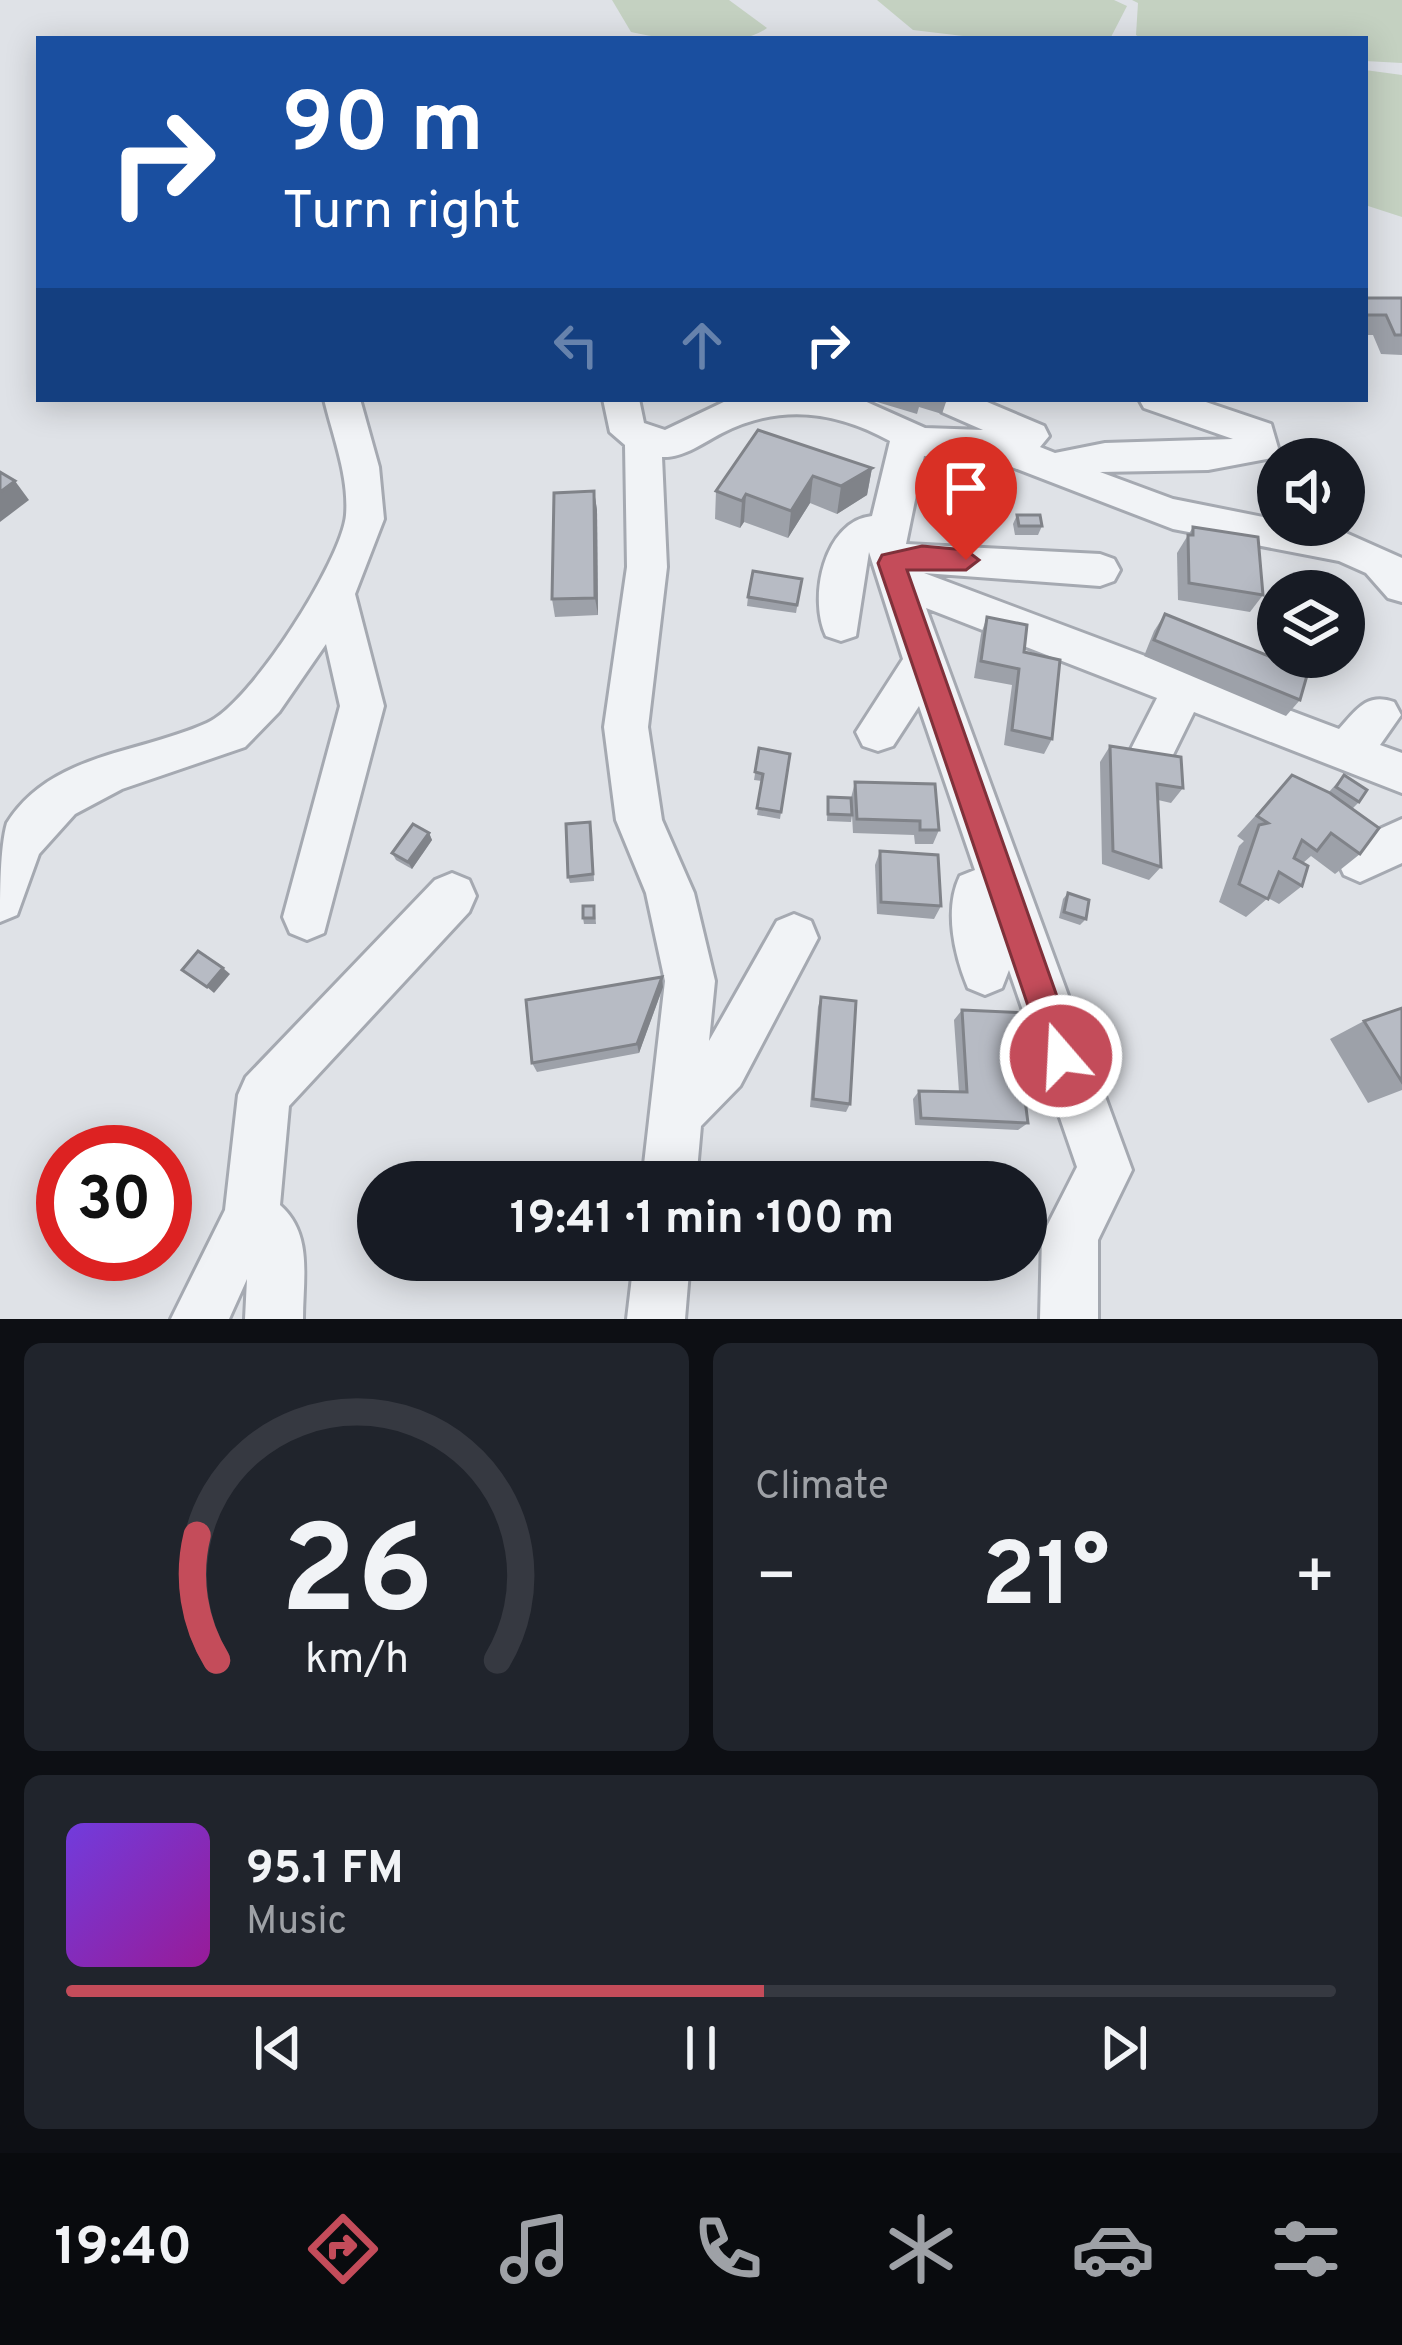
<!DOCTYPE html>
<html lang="en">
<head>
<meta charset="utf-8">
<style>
	:root { --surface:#171b24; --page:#20242c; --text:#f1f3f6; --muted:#9ea1a6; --line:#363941; --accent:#c44c5a }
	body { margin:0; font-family:Overpass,sans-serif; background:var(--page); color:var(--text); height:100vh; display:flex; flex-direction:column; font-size:45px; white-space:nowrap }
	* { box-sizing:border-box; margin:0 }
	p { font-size:39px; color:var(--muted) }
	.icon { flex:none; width:66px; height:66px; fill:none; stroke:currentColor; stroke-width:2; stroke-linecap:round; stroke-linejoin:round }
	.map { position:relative; height:1319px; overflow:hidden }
	.side { display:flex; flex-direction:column; gap:24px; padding:24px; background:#0d0f14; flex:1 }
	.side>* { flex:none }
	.hud { position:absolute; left:36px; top:36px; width:1332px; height:366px; border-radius:0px; box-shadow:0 6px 30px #0003; background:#1a4fa0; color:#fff; overflow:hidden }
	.tools { position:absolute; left:1257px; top:438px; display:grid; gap:24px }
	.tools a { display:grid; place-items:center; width:108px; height:108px; border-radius:50%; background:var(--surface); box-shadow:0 6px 30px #0003; font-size:60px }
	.speed { position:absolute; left:36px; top:1125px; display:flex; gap:24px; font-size:60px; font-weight:700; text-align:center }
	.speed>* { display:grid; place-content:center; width:156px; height:156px; border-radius:50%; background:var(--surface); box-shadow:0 6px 30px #0003; line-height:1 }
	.speed .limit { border:18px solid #d22; background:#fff; color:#111 }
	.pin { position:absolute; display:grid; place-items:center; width:102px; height:102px; color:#fff; margin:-123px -51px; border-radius:50% 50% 50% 0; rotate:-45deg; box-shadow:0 0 12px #0007 }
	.pin .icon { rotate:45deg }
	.me { position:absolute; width:132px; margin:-66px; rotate:341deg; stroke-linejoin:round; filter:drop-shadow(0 0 9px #0008) }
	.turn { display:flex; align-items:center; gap:42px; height:252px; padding:0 48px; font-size:54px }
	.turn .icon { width:156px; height:156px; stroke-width:2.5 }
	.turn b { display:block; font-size:84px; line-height:102px }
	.lanes { display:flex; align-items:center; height:114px; padding:0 48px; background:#0003; justify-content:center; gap:60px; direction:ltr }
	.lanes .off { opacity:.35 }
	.big { font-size:90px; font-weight:700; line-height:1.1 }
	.side .tile { flex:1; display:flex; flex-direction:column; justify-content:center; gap:18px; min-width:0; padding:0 42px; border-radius:18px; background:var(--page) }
	.side .dial { align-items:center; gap:0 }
	.dial svg { height:312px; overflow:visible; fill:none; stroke:var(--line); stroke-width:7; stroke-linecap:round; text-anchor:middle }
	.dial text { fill:var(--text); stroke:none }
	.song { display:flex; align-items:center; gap:36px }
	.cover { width:144px; height:144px; border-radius:18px; background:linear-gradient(135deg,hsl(260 70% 55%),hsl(300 70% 35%)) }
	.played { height:12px; border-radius:6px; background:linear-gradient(90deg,var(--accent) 55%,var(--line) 55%) }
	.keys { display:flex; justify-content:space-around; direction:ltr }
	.heat { display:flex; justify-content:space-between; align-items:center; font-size:66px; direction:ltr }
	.side .tiles { flex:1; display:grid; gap:24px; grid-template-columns:1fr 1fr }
	.tile:last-child { grid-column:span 2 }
	.trip { position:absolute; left:357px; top:1161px; width:690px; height:120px; border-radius:60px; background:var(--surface); box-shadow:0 6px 30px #0003; font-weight:700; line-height:120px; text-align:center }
	.menu { display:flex; height:192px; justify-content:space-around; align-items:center; background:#090b0e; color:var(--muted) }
	.menu .icon { width:84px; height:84px }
	.menu .active { color:var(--accent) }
	.menu b { font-size:54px; color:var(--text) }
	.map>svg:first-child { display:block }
	.green { fill:#c4d1c1 }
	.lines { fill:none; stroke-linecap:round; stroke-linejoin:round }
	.minor-casing { stroke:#a5a9b1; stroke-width:6 }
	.minor { fill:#f1f3f6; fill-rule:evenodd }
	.wall { fill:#9da1a9 }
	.shaded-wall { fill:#808389 }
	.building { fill:#b7bbc4; stroke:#808389; stroke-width:3 }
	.route { fill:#c44c5a; stroke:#7f313a; stroke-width:3 }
</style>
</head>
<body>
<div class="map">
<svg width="1402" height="1319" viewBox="0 0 1402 1319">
	<rect width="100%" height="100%" fill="#dfe2e7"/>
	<g class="green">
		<path d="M612,0H729L767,28C735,51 669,40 631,32Z"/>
		<polygon points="877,0 1114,0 1127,6 1110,39 988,39 913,30"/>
		<polygon points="1132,0 1402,0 1402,63 1365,61 1365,39 1142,39 1136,35 1138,3"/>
		<polygon points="1365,70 1402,75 1402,217 1365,205"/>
	</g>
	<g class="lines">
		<defs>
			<g id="minor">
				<path d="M324,399H360L379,467L384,519L355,594L384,706L324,933L307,940L290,933L283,917L340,706L326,644L279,712L245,747L122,789L75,814L39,854L17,915L0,922C0,894 0,847 7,823C51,753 139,754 207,723C251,704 342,560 346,515C349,476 333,437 324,399Z"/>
				<path d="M603,399H639L644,423L665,430L730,399H860L925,428L983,430L942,412L937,403L980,399L1044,426L1049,436L1040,447L1055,453L1105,443L1233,439L1144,408L1139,399H1197L1271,424L1278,448L1272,458L1208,470L1100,472L1173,499L1278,520V525L1339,530L1402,558V602L1388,598L1366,573L1339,561L1173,529L991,459L924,456L906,544L1100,554L1114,559L1120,570L1114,581L1100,586L924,573L1339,729C1356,710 1367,692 1394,702L1401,715L1380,745L1402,753V793L1194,712L1167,767L1151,773L1135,767L1129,753L1157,698L926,608L1132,1170L1098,1240V1319H1040L1042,1236L1077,1167L1009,970L1002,988L985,995L968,988C954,954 944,909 960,876L975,870L919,706L893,746L878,751L863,746L856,732L903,659L869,552L856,636L841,641L826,636C808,598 824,521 872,516L890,441C834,410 779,404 722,433C703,443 683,458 662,457L667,567L648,727L662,820L694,893L715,981L709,1041L777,921L794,914L811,921L818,938L740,1086L701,1126L696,1182H642L665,981L646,893L616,820L604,727L627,567L625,445L610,432Z"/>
				<polygon points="1402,819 1402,863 1360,882 1344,875 1337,860 1344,845"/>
				<path d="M452,873L469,880L476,896L469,912L289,1106L280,1205C313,1234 303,1278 303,1319H245L247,1279L229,1319H171L225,1210L238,1095L246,1077L435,880Z"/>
				<polygon points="634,1260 690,1260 685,1319 627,1319"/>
			</g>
		</defs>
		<use href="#minor" class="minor-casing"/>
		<use href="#minor" class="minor"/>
	</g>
	<g class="wall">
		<polygon points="1365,298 1402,298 1402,355 1381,354 1373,335 1365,335"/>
		<polygon points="867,399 947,399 942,414 919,407 917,414"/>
		<polygon points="872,468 867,495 837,514 810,503 788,538 744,522 740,528 715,519 716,491"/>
		<polygon points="594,491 597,510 598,615 555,617 552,599"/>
		<polygon points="1017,515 1042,526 1038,535 1015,535 1013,524"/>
		<polygon points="1193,527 1263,595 1250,612 1178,600 1177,553"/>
		<polygon points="802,579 796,613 747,606 748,597"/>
		<polygon points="1165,614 1300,700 1286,716 1144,656 1154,631"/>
		<polygon points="987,617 1024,652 1052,739 1044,754 1004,745 1012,685 974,678 981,634"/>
		<polygon points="1110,746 1183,788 1171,803 1158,800 1161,867 1149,880 1102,864 1100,762"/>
		<polygon points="759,748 790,754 780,819 757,815 762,781 754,780"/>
		<polygon points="1292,775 1329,792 1344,775 1359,802 1352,809 1360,854 1335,874 1311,856 1303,863 1302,886 1279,904 1268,898 1246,917 1219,902 1239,846 1244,841 1237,836"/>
		<polygon points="855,782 939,830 933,844 915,844 914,835 853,833 852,815 851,822 827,821 828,797 851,798"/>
		<polygon points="592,830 594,881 570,883 568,877"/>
		<polygon points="429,833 432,840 412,869 396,860 392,853"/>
		<polygon points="880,851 941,906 934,919 877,914 875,865"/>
		<polygon points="1068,893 1086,919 1080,925 1059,918 1063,899"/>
		<polygon points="595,912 596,924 584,924 583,918"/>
		<polygon points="663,987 639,1053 537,1072 532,1063"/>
		<polygon points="821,997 850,1104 846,1112 810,1107 818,1007"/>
		<polygon points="1402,1008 1402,1090 1368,1103 1330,1039 1364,1021"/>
		<polygon points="962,1010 1038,1101 1026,1108 1028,1123 1018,1130 915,1125 913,1099 919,1091 959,1092 954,1020"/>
	</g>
	<g class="shaded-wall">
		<polygon points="872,468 867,495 837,514 841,486"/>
		<polygon points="813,476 810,503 788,538 791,511"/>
		<polygon points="15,481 29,500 0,522 0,492"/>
		<polygon points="594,491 597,510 598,615 595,598"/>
		<polygon points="746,494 744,522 740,528 742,501"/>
		<polygon points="429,833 432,840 412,869 408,862"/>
		<polygon points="223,968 230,974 214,993 207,987"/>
		<polygon points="662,977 663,987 639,1053 637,1044"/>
	</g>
	<g class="building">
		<polygon points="1365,298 1402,298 1402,335 1395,335 1386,315 1365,315"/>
		<polygon points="758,430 872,468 841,486 813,476 791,511 746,494 742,501 716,491"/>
		<polygon points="0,472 15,481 0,492"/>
		<polygon points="594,491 595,598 552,599 554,493"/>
		<polygon points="1017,515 1040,515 1042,526 1019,526"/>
		<polygon points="1193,527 1258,537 1263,595 1189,583 1188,535 1193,535"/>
		<polygon points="753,571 802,579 797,605 748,597"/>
		<polygon points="1165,614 1308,672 1300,700 1154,640"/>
		<polygon points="987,617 1027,625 1024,652 1060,660 1052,739 1012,730 1019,669 981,661"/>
		<polygon points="1110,746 1181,757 1183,788 1157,784 1161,867 1113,851"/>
		<polygon points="759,748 790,754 781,812 757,808 763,774 755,772"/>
		<polygon points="1292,775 1330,793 1379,828 1360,854 1331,833 1317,851 1302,840 1294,858 1308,866 1302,886 1279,872 1268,899 1239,884 1259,825 1268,823 1257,816"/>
		<polygon points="1344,775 1367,790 1359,802 1336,787"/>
		<polygon points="855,782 935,784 939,830 920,830 920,821 857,819"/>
		<polygon points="828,797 851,798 852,815 828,814"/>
		<polygon points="590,822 593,874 568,877 566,824"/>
		<polygon points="413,824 429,833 408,862 392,853"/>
		<polygon points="880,851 938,855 941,906 881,902"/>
		<polygon points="1068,893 1089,900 1086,919 1064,912"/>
		<rect x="583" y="906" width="11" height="12"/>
		<polygon points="198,951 223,968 207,987 182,970"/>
		<polygon points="662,977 637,1044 532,1063 526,1000"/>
		<polygon points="821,997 856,1001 850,1104 813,1099"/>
		<polygon points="1402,1008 1402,1082 1364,1021"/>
		<polygon points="962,1010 1029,1013 1038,1101 1025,1100 1028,1123 921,1118 919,1091 967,1092"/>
	</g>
	<polygon class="route" points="922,546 966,550 979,560 966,570 907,570 1078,1056 1073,1067 1061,1072 1049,1067 1045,1056 878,563 882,555"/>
</svg>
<div class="tools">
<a><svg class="icon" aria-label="sound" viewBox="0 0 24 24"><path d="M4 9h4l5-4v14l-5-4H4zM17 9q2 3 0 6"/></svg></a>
<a><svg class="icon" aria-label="layers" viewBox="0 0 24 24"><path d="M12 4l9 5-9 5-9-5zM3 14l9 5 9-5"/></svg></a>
</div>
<div class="speed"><div class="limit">30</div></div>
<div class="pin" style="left:966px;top:560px;background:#d93025"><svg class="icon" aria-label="arrive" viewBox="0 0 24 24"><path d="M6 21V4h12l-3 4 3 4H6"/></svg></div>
<svg class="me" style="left:1061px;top:1056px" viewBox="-20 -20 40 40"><circle r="17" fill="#c44c5a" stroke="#fff" stroke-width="3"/><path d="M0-11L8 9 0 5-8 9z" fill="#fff"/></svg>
<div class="trip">19:41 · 1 min · 100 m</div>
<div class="hud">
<div class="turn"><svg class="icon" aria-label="right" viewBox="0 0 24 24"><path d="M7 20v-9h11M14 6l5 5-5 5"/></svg><div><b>90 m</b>Turn right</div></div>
<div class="lanes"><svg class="icon off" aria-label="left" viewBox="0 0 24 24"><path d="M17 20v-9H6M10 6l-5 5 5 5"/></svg><svg class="icon off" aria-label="ahead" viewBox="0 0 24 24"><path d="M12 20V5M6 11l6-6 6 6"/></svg><svg class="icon" aria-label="right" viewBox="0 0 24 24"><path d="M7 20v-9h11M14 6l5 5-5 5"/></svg></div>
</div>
</div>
<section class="side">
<div class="tiles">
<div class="tile dial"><svg viewBox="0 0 100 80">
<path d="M14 69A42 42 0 1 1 86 69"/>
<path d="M14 69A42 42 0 0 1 9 37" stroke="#c44c5a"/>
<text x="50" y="56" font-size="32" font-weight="700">26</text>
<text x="50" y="72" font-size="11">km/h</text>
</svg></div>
<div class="tile"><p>Climate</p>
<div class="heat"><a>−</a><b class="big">21°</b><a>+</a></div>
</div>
<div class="tile">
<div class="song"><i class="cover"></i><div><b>95.1 FM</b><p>Music</p></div></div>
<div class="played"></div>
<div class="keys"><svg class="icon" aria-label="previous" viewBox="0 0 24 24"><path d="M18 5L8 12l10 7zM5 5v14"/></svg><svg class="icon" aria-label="pause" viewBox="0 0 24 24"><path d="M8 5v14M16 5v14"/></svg><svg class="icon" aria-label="next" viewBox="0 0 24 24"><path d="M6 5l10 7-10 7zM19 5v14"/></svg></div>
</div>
</div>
</section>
<nav class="menu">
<b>19:40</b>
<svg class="icon active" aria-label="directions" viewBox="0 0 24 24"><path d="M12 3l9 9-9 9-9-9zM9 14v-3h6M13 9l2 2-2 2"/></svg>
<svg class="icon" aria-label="music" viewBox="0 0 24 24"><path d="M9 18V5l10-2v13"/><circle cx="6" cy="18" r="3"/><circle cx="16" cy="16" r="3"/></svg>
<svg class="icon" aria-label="phone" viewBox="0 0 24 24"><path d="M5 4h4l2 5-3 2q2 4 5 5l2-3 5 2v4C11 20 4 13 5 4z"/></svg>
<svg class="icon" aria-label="climate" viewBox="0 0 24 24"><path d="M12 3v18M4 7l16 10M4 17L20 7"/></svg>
<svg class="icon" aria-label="car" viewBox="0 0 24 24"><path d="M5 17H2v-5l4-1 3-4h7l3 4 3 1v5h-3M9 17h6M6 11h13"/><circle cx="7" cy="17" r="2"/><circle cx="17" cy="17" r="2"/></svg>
<svg class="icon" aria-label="filters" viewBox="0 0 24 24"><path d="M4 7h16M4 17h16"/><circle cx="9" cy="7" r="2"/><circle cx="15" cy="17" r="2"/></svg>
</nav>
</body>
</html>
